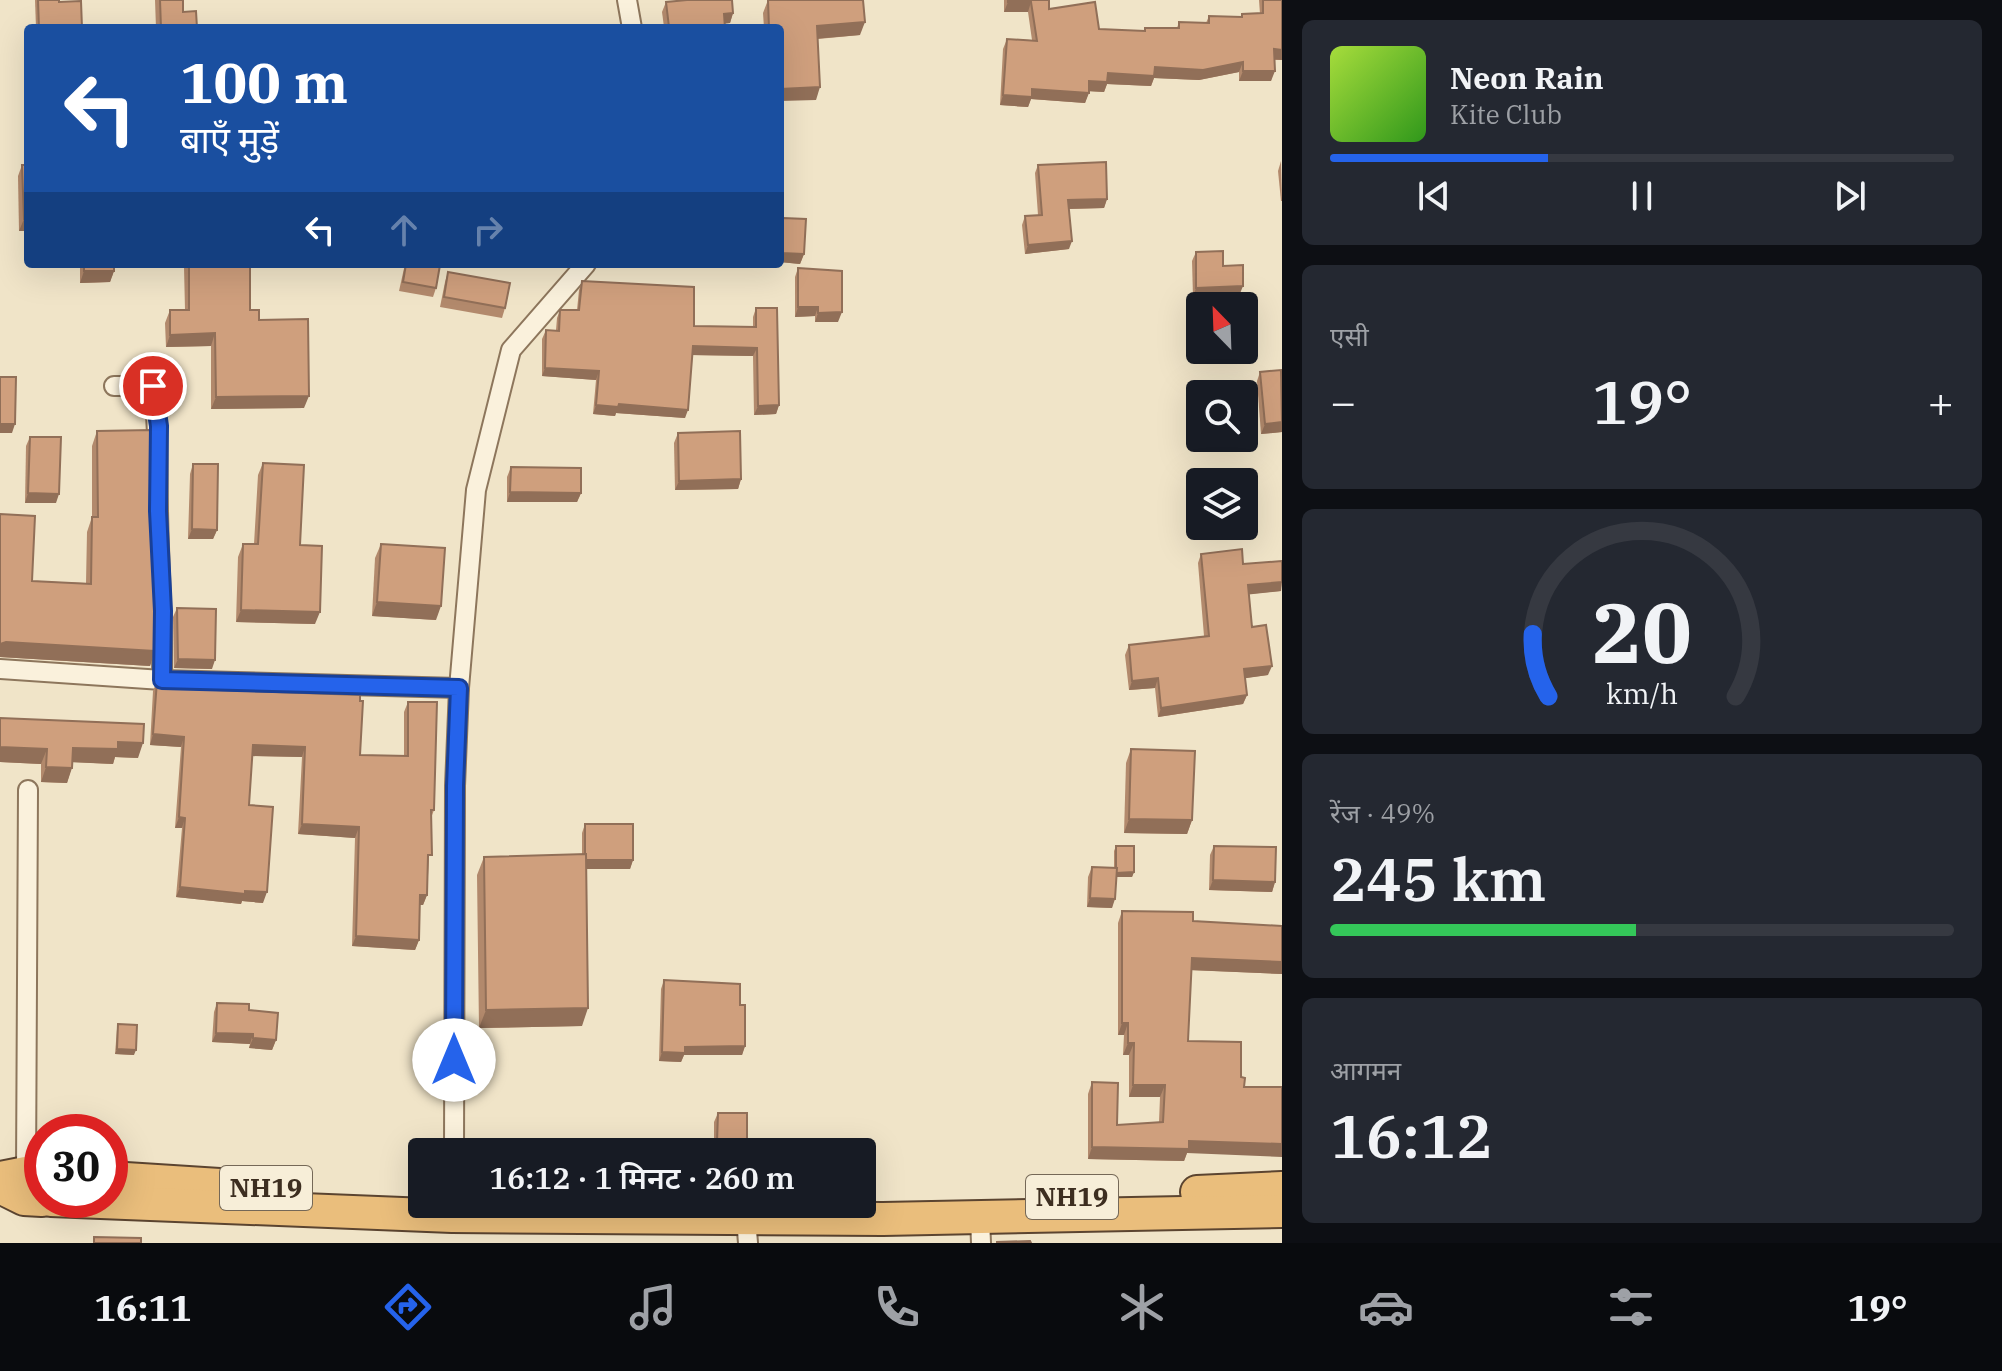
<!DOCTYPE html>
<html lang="hi">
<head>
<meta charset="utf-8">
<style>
	:root { --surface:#171b24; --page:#242831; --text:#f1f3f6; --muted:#9ea1a6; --line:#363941; --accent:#2563eb }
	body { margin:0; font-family:"IBM Plex Serif","Noto Sans Devanagari",serif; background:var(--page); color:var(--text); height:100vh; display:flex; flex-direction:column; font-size:30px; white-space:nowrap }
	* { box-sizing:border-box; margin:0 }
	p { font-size:26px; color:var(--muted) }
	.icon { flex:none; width:44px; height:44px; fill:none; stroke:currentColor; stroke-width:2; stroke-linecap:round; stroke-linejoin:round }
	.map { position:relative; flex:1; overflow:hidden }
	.drawer { display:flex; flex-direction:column; gap:20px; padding:20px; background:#0d0f14; width:720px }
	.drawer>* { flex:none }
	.top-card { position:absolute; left:24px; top:24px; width:760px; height:244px; border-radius:8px; box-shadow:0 8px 32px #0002; background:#1a4fa0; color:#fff; overflow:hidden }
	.needle { width:52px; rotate:337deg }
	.controls { position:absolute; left:1186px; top:292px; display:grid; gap:16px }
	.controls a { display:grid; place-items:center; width:72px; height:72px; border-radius:8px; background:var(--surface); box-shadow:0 8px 32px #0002; font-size:40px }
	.speed { position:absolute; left:24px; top:1114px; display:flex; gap:16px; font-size:40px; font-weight:700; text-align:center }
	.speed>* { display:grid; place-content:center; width:104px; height:104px; border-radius:50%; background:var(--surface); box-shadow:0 8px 32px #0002; line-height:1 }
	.speed .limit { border:12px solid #d22; background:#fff; color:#111 }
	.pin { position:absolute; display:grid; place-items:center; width:68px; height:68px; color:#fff; margin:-34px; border:4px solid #fff; border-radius:50%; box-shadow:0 2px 8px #0007 }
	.me { position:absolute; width:88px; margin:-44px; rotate:0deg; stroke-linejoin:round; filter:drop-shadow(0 0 6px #0008) }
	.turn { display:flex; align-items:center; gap:28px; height:168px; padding:0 24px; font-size:36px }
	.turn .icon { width:104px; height:104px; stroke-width:2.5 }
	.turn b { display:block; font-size:56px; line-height:68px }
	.lanes { display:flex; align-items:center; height:76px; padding:0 24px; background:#0003; justify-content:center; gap:40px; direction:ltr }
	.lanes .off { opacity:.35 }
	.big { font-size:60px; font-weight:600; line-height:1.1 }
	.drawer .tile { flex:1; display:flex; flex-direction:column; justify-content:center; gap:12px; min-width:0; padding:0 28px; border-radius:12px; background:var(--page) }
	.drawer .dial { align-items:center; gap:0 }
	.dial svg { height:208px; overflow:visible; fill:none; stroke:var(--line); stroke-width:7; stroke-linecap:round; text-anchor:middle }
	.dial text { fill:var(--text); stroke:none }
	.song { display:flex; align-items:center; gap:24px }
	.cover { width:96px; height:96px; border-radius:12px; background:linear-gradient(135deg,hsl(80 70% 55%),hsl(110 70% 35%)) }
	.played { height:8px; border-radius:4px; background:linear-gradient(90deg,var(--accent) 35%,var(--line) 35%) }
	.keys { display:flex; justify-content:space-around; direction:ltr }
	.heat { display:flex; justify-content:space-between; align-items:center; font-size:44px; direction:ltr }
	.charge { height:12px; border-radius:6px; background:linear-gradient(90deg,#34c759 49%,var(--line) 0) }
	.trip { position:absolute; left:408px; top:1138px; width:468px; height:80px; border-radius:8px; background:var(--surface); box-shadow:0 8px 32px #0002; font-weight:600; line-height:80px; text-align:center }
	.dock { display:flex; height:128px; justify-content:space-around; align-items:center; background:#090b0e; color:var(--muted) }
	.dock .icon { width:56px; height:56px }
	.dock .current { color:var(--accent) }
	.dock b { font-size:36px; color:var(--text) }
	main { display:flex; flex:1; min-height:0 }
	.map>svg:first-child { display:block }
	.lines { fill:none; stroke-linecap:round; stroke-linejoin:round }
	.minor-casing { stroke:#8d765c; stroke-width:22 }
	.trunk-casing { stroke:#5b4430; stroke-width:36 }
	.minor { stroke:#faf1dc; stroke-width:18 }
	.trunk { stroke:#eabe7c; stroke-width:32 }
	.wall { fill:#b2896c }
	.shaded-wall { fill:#916f58 }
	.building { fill:#cf9f7d; stroke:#916f58; stroke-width:2 }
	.route-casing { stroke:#184099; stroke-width:20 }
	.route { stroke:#2563eb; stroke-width:14 }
	.labels { text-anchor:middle; stroke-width:8; stroke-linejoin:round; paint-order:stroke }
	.shield { fill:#f7eed8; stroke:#756857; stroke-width:2 }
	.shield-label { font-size:26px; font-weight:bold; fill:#3d2e20 }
</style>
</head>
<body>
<main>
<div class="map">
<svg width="1282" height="1243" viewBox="0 0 1282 1243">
	<rect width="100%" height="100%" fill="#f0e4c8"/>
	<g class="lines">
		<defs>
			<g id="minor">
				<polyline points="627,0 632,28"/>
				<path d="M114,386H153C159,429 157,468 158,511C159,567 163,623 162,680"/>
				<polyline points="0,669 162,680 459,688"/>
				<polyline points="454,1152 455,786 459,688 476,490 511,350 586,264"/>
				<polyline points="26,1173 28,790"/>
				<polyline points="746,1218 748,1243"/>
				<polyline points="980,1218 981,1243"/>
			</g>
			<g id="trunk">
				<polyline points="0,1178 26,1173 42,1174"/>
				<polyline points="110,1178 235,1186"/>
				<polyline points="0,1187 24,1199 42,1200"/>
				<polyline points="1197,1192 1282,1188"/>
				<polyline points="51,1200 452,1216 883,1219 1282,1211"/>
			</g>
		</defs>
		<use href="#minor" class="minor-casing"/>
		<use href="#trunk" class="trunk-casing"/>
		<use href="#minor" class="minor"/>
		<use href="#trunk" class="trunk"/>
	</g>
	<g class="wall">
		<polygon points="35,0 59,0 82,28 36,28"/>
		<polygon points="155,0 183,0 183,12 197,28 156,28"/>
		<polygon points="768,0 860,35 818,39 816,100 780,28 764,28 763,13"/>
		<polygon points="1004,0 1049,0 1049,9 1099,29 1144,31 1145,28 1177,28 1179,22 1206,23 1209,16 1241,17 1242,14 1260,14 1259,0 1282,0 1282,60 1275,60 1271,81 1239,81 1239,72 1199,80 1154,78 1151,86 1107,84 1104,92 1089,91 1085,103 1031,99 1028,107 1000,105 1003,49 1007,39 1032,40 1028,12 1004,12"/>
		<polygon points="666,2 733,13 730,23 664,27 662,12"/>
		<polygon points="28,111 28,161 27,114"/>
		<polygon points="1281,161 1282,201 1281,201 1278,171"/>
		<polygon points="22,165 28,231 19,231 18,176"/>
		<polygon points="1038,165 1107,199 1104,208 1069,209 1069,249 1025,254 1022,225 1025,216 1038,215 1035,173"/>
		<polygon points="783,218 804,254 800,264 780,262 780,227"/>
		<polygon points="1196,252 1223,266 1239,296 1193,297 1192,261"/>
		<polygon points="80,264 114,264 114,271 110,282 80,283"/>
		<polygon points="185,264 250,264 250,310 259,320 304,408 211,409 211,346 166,347 165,323 170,310 185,310 184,267"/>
		<polygon points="405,264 436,288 433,297 399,291"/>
		<polygon points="798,268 838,322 815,322 815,316 795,317 795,277"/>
		<polygon points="448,272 505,308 502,318 440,307 445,282"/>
		<polygon points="582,281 694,326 753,327 753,317 756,308 779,405 776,414 754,415 753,356 692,355 685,418 616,413 615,416 593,414 596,380 542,376 542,339 546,330 556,330 557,318 560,310 577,310 579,290"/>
		<polygon points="1260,372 1282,382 1282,432 1261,434 1257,381"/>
		<polygon points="97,431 155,651 150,666 0,657 0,514 32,581 86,583 87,532 92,517 92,446"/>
		<polygon points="678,433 741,479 738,489 675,490 674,443"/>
		<polygon points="30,437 56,503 25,503 26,446"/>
		<polygon points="263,463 300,545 315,624 236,622 238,557 243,544 254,544 258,475"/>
		<polygon points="193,464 217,530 213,539 188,539 190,474"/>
		<polygon points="511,467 581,493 577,502 507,502 507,477"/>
		<polygon points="381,544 436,620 372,616 375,558"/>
		<polygon points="1201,554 1243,564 1282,561 1281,591 1249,594 1252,627 1268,675 1245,678 1247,695 1243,704 1158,717 1155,688 1129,690 1125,655 1129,645 1204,636 1198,563"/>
		<polygon points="177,608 212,669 174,668 173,617"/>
		<polygon points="157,681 217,690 360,755 404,756 404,712 408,702 434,810 431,818 427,895 423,905 420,905 419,940 415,950 352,946 355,838 298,834 302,757 252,756 249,805 263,903 242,901 241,904 176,897 182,828 175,828 181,747 150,745 153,691"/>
		<polygon points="0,718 138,758 115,757 113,764 73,762 67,783 41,782 41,764 0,762"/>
		<polygon points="1131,749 1192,820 1187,834 1124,833 1126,763"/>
		<polygon points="585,824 633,860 630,869 586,869 582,1026 479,1028 477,875 484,857 582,854 582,833"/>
		<polygon points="1116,846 1134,872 1132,877 1116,877 1112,908 1087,907 1088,877 1092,867 1114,868 1114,851"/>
		<polygon points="1214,846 1275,882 1272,892 1209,890 1210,855"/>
		<polygon points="1122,911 1193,921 1282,974 1191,970 1188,1041 1187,1153 1184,1161 1088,1159 1088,1094 1092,1082 1117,1125 1159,1122 1160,1097 1129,1097 1129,1055 1123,1055 1124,1035 1118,1035 1118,923"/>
		<polygon points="664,980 740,1005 745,1046 742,1055 684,1055 681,1062 659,1061 661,989"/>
		<polygon points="217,1003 249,1010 276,1040 272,1050 249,1048 250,1044 212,1042 214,1012"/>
		<polygon points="118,1024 134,1055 115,1054 117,1029"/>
		<polygon points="718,1113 747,1141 782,1152 746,1152 746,1148 744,1152 714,1151 714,1122"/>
	</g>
	<g class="shaded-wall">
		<polygon points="1008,2 1031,2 1028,12 1004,12"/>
		<polygon points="733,13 730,23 721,24 724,14"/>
		<polygon points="865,22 860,35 813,39 817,26"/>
		<polygon points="1274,49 1282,50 1282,60 1271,59"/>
		<polygon points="1243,62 1239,72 1199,80 1154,78 1151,86 1107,84 1104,92 1085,91 1089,81 1108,73 1155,67"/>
		<polygon points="1243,71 1275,71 1271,81 1239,81"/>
		<polygon points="820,87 816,100 780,101 780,89"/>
		<polygon points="1032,89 1089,93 1085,103 1031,99 1028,107 1000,105 1003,95"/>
		<polygon points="1107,199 1104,208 1065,209 1068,200"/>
		<polygon points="24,219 28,219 28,231 19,231"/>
		<polygon points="1072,241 1069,249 1025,254 1028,245"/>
		<polygon points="781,253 804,254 800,264 780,262"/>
		<polygon points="84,271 114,271 110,282 80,283"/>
		<polygon points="1243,286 1239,296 1193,297 1196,288"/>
		<polygon points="798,307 818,307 815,316 795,317"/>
		<polygon points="842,312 838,322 815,322 818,313"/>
		<polygon points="215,333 211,346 166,347 170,335"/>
		<polygon points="693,346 757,348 753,356 690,355"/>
		<polygon points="545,368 599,371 596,380 542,376"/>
		<polygon points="309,396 304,408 211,409 216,397"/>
		<polygon points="619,404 688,410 685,418 616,413 615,416 593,414 596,405"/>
		<polygon points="779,405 776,414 754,415 758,406"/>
		<polygon points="1282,422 1282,432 1261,434 1265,424"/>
		<polygon points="0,424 15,424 12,433 0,433"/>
		<polygon points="741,479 738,489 675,490 679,481"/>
		<polygon points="510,492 581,493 577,502 507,502"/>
		<polygon points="28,493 59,494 56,503 25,503"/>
		<polygon points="192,529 217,530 213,539 188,539"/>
		<polygon points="1282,582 1281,591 1244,595 1248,585"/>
		<polygon points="377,602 441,606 436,620 372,616"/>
		<polygon points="241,610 320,612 315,624 236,622"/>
		<polygon points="6,642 155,651 150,666 0,657 0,644"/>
		<polygon points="178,659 215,660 212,669 174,668"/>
		<polygon points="1272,666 1268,675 1240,679 1244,669"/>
		<polygon points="1158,678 1155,688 1129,690 1132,681"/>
		<polygon points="1247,695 1243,704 1158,717 1161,708"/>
		<polygon points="153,734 184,737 181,747 150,745"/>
		<polygon points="118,742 143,743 138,758 115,757 113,764 68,762 73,748"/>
		<polygon points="253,745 305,747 302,757 249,756"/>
		<polygon points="0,747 47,749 41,764 0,762"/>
		<polygon points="46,767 72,768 67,783 41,782"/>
		<polygon points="179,817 185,818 182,828 175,828"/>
		<polygon points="1129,819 1192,820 1187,834 1124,833"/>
		<polygon points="302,824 359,827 355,838 298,834"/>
		<polygon points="585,860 633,860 630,869 581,869"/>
		<polygon points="1134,872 1132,877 1114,877 1116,873"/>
		<polygon points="1213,880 1275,882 1272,892 1209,890"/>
		<polygon points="180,887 267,892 263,903 242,901 241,904 176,897"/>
		<polygon points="420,895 427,895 423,905 416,905"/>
		<polygon points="1090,898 1115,899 1112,908 1087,907"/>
		<polygon points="356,936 419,940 415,950 352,946"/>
		<polygon points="1192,958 1282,962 1282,974 1188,970"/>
		<polygon points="588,1008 582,1026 479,1028 486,1010"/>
		<polygon points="1122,1023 1128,1023 1124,1035 1118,1035"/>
		<polygon points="216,1033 253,1034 250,1044 212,1042"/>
		<polygon points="253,1038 276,1040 272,1050 249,1048"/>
		<polygon points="1128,1043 1134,1043 1129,1055 1123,1055"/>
		<polygon points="745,1046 742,1055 684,1055 681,1062 659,1061 662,1052 685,1047"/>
		<polygon points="117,1049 136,1050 134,1055 115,1054"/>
		<polygon points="1133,1085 1165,1085 1160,1097 1129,1097"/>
		<polygon points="1189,1141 1282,1144 1282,1157 1187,1153 1184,1161 1088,1159 1092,1147"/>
		<polygon points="717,1142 747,1143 744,1152 714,1151"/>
	</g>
	<g class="building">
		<polygon points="38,0 59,0 59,2 81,1 82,28 39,28"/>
		<polygon points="160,0 183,0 183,12 196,11 197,28 161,28"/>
		<polygon points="687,0 732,0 733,13 724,14 725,28 659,28 669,27 666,2"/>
		<polygon points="768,0 863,0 865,22 817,26 820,87 780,89 780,28 769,28"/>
		<polygon points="1008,0 1049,0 1049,9 1095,2 1099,29 1145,31 1145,28 1179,28 1179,22 1209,23 1209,16 1242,17 1242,14 1263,13 1263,0 1282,0 1282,50 1274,49 1275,71 1243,71 1243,62 1203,70 1155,67 1154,76 1108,73 1107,82 1089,81 1089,93 1032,89 1032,97 1003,95 1007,39 1037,41 1031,2 1008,2"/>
		<polygon points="1106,162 1107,199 1068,200 1072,241 1028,245 1025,216 1042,215 1038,165"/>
		<polygon points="22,165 28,165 28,219 24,219"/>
		<polygon points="783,218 806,219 804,254 781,253"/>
		<polygon points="1223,251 1223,266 1243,265 1243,286 1196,288 1196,252"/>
		<rect x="84" y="264" width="30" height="7"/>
		<polygon points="189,264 250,264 250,310 259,310 259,320 308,319 309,396 216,397 215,333 170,335 170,310 189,310"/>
		<polygon points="406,264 432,264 440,265 436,288 403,282"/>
		<polygon points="798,268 842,271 842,312 818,313 818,307 798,307"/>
		<polygon points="448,272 510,283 505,308 444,297"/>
		<polygon points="582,281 694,287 694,326 756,327 756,308 777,308 779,405 758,406 757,348 693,346 688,410 619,404 618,407 596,405 599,371 545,368 546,330 559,331 560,310 579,310"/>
		<polygon points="1281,370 1282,422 1265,424 1260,372"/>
		<polygon points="0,377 16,377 15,424 0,424"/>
		<polygon points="151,430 155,651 6,642 0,644 0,514 35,516 32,581 91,584 92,517 98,517 97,431"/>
		<polygon points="740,431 741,479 679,481 678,433"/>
		<polygon points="30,437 61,437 59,494 28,493"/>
		<polygon points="263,463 304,465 300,545 322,546 320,612 241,610 243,544 258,544"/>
		<polygon points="193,464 218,464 217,530 192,529"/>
		<polygon points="511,467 581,468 581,493 510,492"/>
		<polygon points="381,544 445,548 441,606 377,602"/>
		<polygon points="1242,549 1243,564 1282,561 1282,582 1248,585 1252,627 1266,625 1272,666 1244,669 1247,695 1161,708 1158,678 1132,681 1129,645 1209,636 1201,554"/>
		<polygon points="177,608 216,609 215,660 178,659"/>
		<polygon points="157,681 217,683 217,690 360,695 360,701 363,701 360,755 408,756 408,702 437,702 434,810 431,810 432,855 428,855 427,895 420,895 419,940 356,936 359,827 302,824 305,747 253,745 249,805 273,807 267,892 245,891 245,894 180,887 185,818 179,817 184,737 153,734"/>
		<polygon points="0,718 144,724 143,743 118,742 118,749 73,748 72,768 46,767 47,749 0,747"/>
		<polygon points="1131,749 1195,751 1192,820 1129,819"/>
		<polygon points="585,824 633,824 633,860 586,860 586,854 585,854"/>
		<polygon points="1116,846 1134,846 1134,872 1116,873"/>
		<polygon points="1214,846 1276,847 1275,882 1213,880"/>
		<polygon points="586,854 588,1008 486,1010 484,857"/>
		<polygon points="1092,867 1117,868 1115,899 1090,898"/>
		<polygon points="1122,911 1193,912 1193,921 1282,926 1282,962 1192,958 1188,1041 1241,1042 1241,1077 1245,1078 1244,1087 1282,1087 1282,1144 1189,1141 1189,1149 1092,1147 1092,1082 1118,1083 1117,1125 1163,1122 1165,1085 1133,1085 1134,1043 1128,1043 1128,1023 1122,1023"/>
		<polygon points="664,980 740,984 740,1005 745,1005 745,1046 685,1047 685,1053 662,1052"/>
		<polygon points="217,1003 249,1004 249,1010 278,1013 276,1040 253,1038 253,1034 216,1033"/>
		<polygon points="118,1024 137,1025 136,1050 117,1049"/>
		<polygon points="718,1113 747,1113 747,1143 717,1142"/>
		<polygon points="747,1141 782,1141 782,1152 748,1152"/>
		<polygon points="94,1237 141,1238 141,1243 94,1243"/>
		<polygon points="1030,1241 1031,1243 997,1243 997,1242"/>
	</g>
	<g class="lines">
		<defs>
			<polyline id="route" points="153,386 159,426 158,511 163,611 162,680 459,688 455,786 454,1060"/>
		</defs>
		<use href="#route" class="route-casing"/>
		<use href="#route" class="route"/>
	</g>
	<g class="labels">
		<g class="shield">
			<rect x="220" y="1166" width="92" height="44" rx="6"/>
			<rect x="1026" y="1175" width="92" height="44" rx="6"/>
		</g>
		<g class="shield-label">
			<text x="266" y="1197">NH19</text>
			<text x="1072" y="1206">NH19</text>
		</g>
	</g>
</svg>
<div class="controls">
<a><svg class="needle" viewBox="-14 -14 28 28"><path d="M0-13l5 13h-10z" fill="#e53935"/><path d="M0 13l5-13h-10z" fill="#9ea1a6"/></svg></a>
<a><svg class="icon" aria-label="search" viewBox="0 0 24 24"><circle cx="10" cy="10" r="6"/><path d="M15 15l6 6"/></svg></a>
<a><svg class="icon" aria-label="layers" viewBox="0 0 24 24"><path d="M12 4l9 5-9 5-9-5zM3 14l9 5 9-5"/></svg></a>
</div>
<div class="speed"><div class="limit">30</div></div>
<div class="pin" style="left:153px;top:386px;background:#d93025"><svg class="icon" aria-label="arrive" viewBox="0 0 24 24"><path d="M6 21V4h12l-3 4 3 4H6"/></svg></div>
<svg class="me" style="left:454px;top:1060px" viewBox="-20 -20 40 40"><circle r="19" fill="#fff"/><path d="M0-13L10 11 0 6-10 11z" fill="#2563eb"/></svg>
<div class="trip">16:12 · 1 मिनट · 260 m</div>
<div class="top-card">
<div class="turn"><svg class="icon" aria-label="left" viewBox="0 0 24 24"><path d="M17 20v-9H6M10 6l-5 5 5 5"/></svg><div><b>100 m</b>बाएँ मुड़ें</div></div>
<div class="lanes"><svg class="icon" aria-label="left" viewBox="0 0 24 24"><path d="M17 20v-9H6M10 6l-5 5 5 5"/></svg><svg class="icon off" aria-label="ahead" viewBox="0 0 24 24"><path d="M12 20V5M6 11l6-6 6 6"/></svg><svg class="icon off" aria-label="right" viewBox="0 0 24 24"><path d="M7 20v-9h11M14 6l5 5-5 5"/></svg></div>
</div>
</div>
<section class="drawer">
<div class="tile">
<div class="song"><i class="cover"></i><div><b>Neon Rain</b><p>Kite Club</p></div></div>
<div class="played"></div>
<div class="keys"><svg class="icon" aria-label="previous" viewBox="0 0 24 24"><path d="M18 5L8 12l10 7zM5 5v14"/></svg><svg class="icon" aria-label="pause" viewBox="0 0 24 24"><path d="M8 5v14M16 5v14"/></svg><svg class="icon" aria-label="next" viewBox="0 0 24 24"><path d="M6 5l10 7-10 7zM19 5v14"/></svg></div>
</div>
<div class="tile"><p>एसी</p>
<div class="heat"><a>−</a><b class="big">19°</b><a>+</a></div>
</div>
<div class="tile dial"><svg viewBox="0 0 100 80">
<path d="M14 69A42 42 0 1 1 86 69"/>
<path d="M14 69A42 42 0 0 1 8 45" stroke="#2563eb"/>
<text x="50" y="56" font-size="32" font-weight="700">20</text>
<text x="50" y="72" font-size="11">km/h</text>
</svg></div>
<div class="tile"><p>रेंज · 49%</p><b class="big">245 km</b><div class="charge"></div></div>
<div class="tile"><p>आगमन</p><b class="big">16:12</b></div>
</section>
</main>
<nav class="dock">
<b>16:11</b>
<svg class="icon current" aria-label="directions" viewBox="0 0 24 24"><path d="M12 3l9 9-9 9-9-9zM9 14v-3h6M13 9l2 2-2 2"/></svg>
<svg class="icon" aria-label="music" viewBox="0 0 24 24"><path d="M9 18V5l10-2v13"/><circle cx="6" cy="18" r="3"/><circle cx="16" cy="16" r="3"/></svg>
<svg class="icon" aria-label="phone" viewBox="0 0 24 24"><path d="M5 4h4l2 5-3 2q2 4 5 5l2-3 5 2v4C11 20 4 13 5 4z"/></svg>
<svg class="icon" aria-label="climate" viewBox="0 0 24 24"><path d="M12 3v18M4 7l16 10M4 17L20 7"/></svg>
<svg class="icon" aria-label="car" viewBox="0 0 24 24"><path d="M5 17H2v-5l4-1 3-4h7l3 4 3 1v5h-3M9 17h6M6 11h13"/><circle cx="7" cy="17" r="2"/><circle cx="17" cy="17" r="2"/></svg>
<svg class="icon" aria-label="filters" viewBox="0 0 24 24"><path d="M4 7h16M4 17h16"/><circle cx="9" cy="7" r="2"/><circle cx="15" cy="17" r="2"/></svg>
<b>19°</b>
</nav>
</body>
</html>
